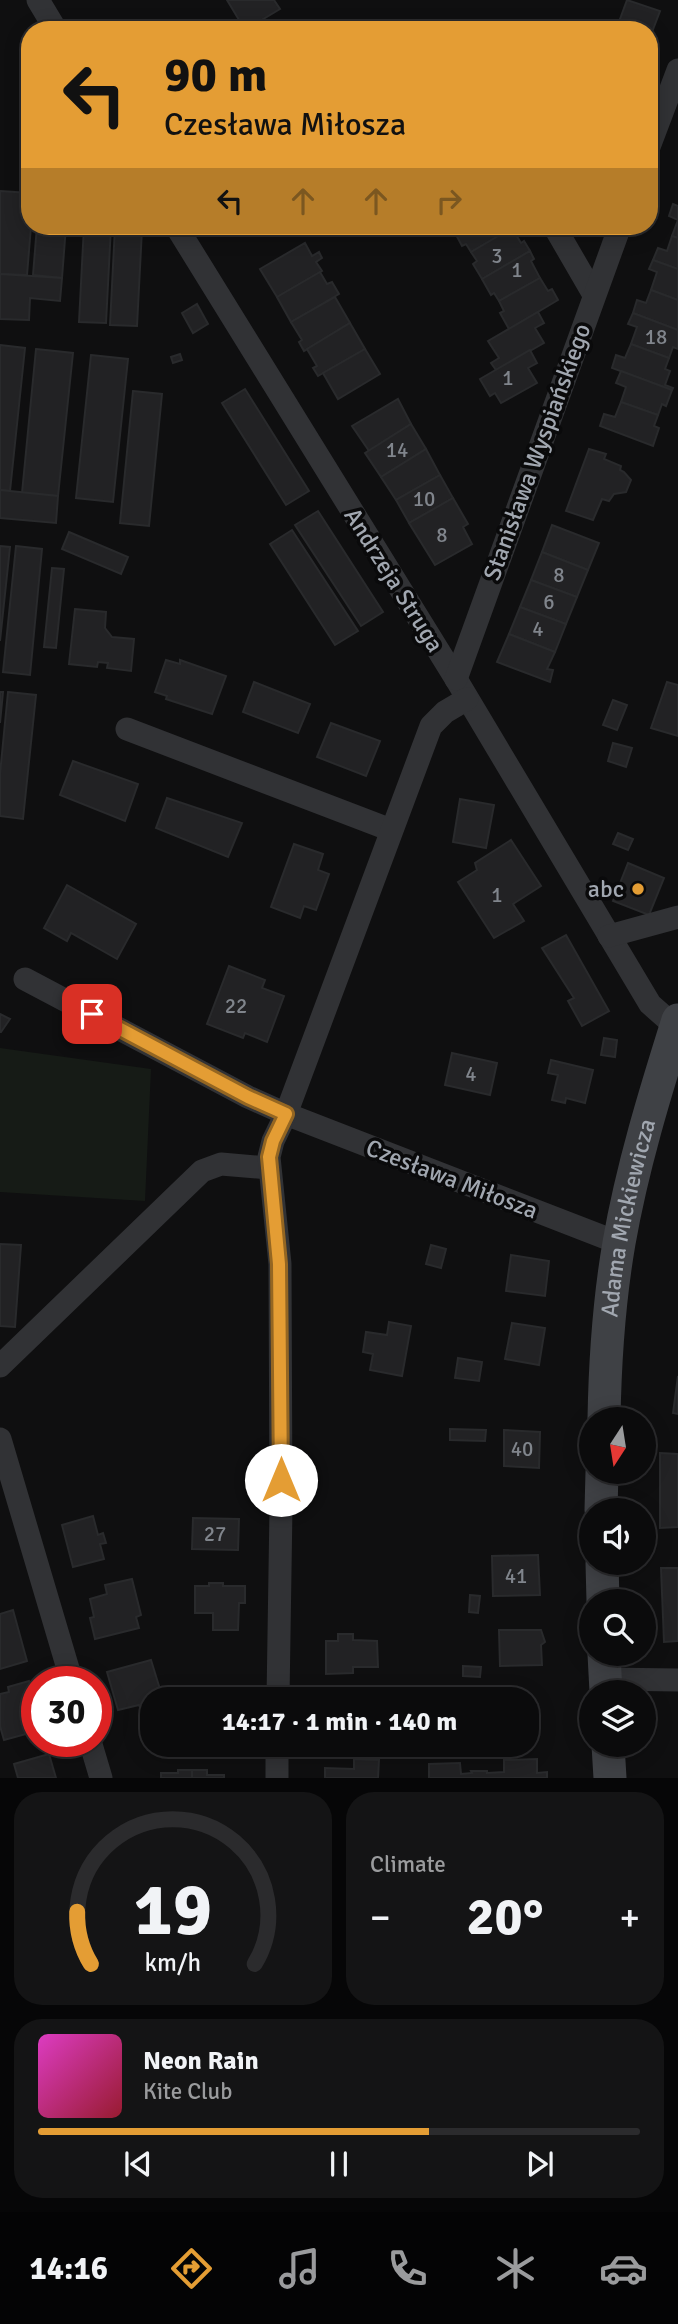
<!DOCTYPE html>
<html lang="en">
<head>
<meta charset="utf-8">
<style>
	:root { --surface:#0b0b0c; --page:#141415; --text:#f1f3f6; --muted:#9a9b9d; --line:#2b2b2d; --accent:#e49d34 }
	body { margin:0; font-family:Signika,sans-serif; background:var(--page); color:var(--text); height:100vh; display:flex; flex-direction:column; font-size:26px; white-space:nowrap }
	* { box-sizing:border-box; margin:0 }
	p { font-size:23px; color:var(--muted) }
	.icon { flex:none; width:38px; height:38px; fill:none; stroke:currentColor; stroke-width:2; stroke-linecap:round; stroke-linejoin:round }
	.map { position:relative; height:1778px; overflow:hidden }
	.details { display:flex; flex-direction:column; gap:14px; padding:14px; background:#060607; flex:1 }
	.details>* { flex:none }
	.hud { position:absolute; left:21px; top:21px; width:637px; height:214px; border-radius:28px; box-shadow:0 4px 18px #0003,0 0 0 2px var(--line); background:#e49d34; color:#111; overflow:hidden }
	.needle { width:46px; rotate:192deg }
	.controls { position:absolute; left:579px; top:1407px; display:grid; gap:14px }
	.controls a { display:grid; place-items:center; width:77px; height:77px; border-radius:50%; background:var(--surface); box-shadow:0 4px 18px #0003,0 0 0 2px var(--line); font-size:35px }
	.speed { position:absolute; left:21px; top:1666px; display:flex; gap:14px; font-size:35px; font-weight:700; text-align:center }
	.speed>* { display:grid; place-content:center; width:91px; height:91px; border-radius:50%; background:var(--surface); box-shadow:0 4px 18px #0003,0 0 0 2px var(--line); line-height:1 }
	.speed .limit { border:10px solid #d22; background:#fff; color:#111 }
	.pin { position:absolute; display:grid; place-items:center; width:60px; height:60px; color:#fff; margin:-30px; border-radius:14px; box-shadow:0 4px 10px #0006 }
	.me { position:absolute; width:77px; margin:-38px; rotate:0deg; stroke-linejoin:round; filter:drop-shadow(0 0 5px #0008) }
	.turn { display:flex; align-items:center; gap:24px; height:147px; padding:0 28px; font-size:32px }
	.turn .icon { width:91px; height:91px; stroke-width:2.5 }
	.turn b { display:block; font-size:49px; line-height:60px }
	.lanes { display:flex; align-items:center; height:66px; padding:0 28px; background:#0003; justify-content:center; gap:35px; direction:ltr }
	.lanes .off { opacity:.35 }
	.big { font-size:52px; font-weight:700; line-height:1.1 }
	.details .card { flex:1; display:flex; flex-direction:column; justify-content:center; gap:10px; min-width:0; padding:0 24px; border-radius:28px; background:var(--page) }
	.details .dial { align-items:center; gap:0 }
	.dial svg { height:182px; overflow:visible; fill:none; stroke:var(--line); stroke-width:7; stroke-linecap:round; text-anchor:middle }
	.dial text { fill:var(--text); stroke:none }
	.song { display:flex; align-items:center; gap:21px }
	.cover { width:84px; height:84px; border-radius:10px; background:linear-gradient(135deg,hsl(310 70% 55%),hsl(350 70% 35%)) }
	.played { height:7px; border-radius:4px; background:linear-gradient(90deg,var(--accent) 65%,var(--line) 65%) }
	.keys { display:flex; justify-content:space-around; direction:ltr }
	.heat { display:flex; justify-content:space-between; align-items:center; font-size:38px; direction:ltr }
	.details .tiles { flex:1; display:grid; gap:14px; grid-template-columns:1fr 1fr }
	.card:last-child { grid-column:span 2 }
	.trip { position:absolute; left:140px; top:1687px; width:399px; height:70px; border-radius:28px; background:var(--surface); box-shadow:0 4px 18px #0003,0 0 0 2px var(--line); font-weight:700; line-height:70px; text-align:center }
	.dock { display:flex; height:112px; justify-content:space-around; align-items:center; background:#040405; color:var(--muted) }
	.dock .icon { width:49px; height:49px }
	.dock .active { color:var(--accent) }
	.dock b { font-size:32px; color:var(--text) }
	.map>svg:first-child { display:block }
	.green { fill:#161b16 }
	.building { fill:#222224; stroke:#292a2c; stroke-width:2 }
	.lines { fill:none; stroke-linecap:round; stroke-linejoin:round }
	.street { stroke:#313235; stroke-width:23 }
	.secondary { stroke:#3f4145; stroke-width:33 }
	.route-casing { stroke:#946622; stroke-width:18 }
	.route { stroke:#e49d34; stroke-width:12 }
	.poi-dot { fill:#e49d34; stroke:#0a0a0b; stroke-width:2.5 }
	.labels { text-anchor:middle; stroke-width:7; stroke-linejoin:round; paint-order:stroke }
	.number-label { font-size:21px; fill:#80858c }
	.street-label { font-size:24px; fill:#a1a7b0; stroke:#0a0a0b }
	.poi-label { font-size:24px; fill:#a1a7b0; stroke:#0a0a0b; text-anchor:end }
</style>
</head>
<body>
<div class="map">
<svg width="678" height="1778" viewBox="0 0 678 1778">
	<rect width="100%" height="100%" fill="#0f0f10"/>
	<polygon class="green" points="0,1048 151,1069 145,1201 0,1192"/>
	<g class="building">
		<polygon points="227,0 274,0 280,9 245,30"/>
		<polygon points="627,0 660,11 649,40 649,30 616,30"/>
		<polygon points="30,120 30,137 23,124"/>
		<polygon points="0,191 30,193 31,226 27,275 0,274"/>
		<polygon points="673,204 678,206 678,220 669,216"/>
		<polygon points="678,220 678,238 672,236"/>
		<polygon points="37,226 66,226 62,278 33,275"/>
		<polygon points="84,226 111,226 106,323 79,322"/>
		<polygon points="458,226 510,226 512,228 471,252 466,244 462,246 453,229"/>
		<polygon points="115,227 142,229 137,326 110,325"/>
		<polygon points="512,228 521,243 524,241 530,251 482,279 473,264 477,261 471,252"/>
		<polygon points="672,236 678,238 678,269 653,260 658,248 667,251"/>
		<polygon points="305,243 312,256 319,252 322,258 316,262 322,271 277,297 260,269"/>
		<polygon points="530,251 534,259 531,261 540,278 499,301 494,293 491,295 482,279"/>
		<polygon points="653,260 678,269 678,300 651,290 657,272 649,269"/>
		<polygon points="320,272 327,284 332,282 339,294 291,322 277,297"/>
		<polygon points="0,274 62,278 60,301 30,298 29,320 0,319"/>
		<polygon points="540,278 548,291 552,289 558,300 509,329 500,313 504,311 499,301"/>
		<polygon points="651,290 678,300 678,330 633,313 637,300 646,303"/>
		<polygon points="335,297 350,323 304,351 299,342 302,340 291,322"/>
		<polygon points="197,304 208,324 193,333 182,313"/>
		<polygon points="538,312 544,323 535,328 544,343 496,370 491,363 499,358 488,341"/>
		<polygon points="633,313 678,330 678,349 673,347 669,358 631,344 637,327 628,324"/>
		<polygon points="350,323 365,349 318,376 313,368 317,366 307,349"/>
		<polygon points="631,344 669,358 665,369 670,371 665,385 673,388 672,390 612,368 616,355 625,358"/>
		<polygon points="0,345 25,348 10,491 0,490"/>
		<polygon points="36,349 73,353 58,496 22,493"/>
		<polygon points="365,349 380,374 338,399 323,373"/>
		<polygon points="530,350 537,363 528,368 537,383 501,403 495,393 490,396 480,379"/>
		<polygon points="180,354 182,360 173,363 171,357"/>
		<polygon points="91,355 128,359 113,502 76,498"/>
		<polygon points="621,371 672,390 666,406 662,404 658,415 621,402 626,387 616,383"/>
		<polygon points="245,389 309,491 286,505 222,403"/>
		<polygon points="133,391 162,394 149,526 120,523"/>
		<polygon points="398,399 411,424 369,451 352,426"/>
		<polygon points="621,402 658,415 654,426 659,428 653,446 600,426 604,414 615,417"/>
		<polygon points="411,424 426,449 381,477 365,453"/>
		<polygon points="426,449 440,475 396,500 381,477"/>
		<polygon points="589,449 606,454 604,459 621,466 620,470 624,472 631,480 626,492 614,494 609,501 602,499 593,520 566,511"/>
		<polygon points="440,475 453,498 409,523 396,500"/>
		<polygon points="0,490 58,496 56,523 0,518"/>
		<polygon points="453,498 468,524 463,527 472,544 435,565 409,523"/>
		<polygon points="318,511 383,612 361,626 295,525"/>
		<polygon points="552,525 599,543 588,570 542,552"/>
		<polygon points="292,530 358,631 335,645 270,544"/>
		<polygon points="69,532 128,557 121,574 62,549"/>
		<polygon points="0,546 10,547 0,641"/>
		<polygon points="16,546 42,549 30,675 3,672"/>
		<polygon points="542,552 588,570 577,597 531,580"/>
		<polygon points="52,568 64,569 56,648 44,647"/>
		<polygon points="531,580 577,597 566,624 520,607"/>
		<polygon points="520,607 566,624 555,652 509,634"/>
		<polygon points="75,609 106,612 105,628 112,637 134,639 131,671 107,668 108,663 98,662 97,667 69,664"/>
		<polygon points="509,634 555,652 547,669 553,670 550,682 497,662"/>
		<polygon points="166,660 180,664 180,660 226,676 212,714 166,699 167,696 155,692"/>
		<polygon points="254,682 310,704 298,733 243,712"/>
		<polygon points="667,682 678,685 678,736 651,728"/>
		<polygon points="0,692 3,692 0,723"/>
		<polygon points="8,692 36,695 23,819 0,816 0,774"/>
		<polygon points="613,700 627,705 617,730 603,725"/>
		<polygon points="331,723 380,741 366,776 317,757"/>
		<polygon points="613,743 632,748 626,767 608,761"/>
		<polygon points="73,761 138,784 125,821 60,795"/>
		<polygon points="167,798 242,823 228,857 156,828"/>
		<polygon points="460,799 494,805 486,848 453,842"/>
		<polygon points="618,833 633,839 628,850 613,844"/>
		<polygon points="511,840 541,886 513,904 524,921 494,938 458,882 477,870 475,863"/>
		<polygon points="294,844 323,854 318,870 329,874 316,910 304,906 300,918 271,907"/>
		<polygon points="628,863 664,878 649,915 613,901"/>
		<polygon points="67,885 136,924 117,959 71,933 67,941 44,928"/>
		<polygon points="566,935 609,1011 582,1026 568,1001 574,998 542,948"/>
		<polygon points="229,966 265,980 262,988 284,996 267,1042 245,1033 243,1038 207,1024"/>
		<polygon points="0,1014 10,1019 1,1032 0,1032"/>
		<polygon points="604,1038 617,1040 615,1057 601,1055"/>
		<polygon points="452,1053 497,1063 490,1095 445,1085"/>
		<polygon points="551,1060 593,1070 585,1103 566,1098 565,1103 552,1100 558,1075 548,1073"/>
		<polygon points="0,1244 21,1245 15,1327 0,1326"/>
		<polygon points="431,1245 446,1249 441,1268 426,1264"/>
		<polygon points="511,1255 549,1261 545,1296 506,1291"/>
		<polygon points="389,1322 411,1326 402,1376 370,1370 373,1354 363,1352 366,1332 387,1335"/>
		<polygon points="512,1323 545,1328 539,1365 505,1359"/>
		<polygon points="458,1358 482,1362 479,1381 455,1378"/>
		<polygon points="678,1376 678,1414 673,1413"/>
		<polygon points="450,1429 486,1430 485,1441 450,1440"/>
		<polygon points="504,1430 540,1432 539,1468 504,1466"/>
		<polygon points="660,1453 678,1454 678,1527 660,1528"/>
		<polygon points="93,1516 98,1535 103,1533 106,1543 100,1544 104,1559 73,1567 62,1525"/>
		<polygon points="193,1518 239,1519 238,1550 192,1549"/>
		<polygon points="538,1555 540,1595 493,1596 492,1556"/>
		<polygon points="661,1568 678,1568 678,1641 664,1642"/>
		<polygon points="132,1579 141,1615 136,1617 139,1628 95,1639 90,1618 94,1617 90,1599 107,1594 105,1585"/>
		<polygon points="209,1583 223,1583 223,1586 245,1586 245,1603 239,1603 238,1630 213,1630 213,1613 195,1613 195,1586 209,1586"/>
		<polygon points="470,1595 480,1596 478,1613 469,1612"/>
		<polygon points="13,1610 27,1661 0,1669 0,1614"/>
		<polygon points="499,1630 541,1630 545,1642 541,1645 542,1665 500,1666"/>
		<polygon points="338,1634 353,1634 353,1640 377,1641 378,1667 353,1667 353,1673 326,1674 326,1641 338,1641"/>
		<polygon points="151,1660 163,1699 152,1699 152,1713 144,1716 139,1705 118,1710 107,1672"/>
		<polygon points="463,1666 481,1667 480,1677 463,1676"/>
		<polygon points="29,1681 33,1695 30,1695 32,1704 37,1703 37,1731 4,1740 0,1726 0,1694 9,1692 8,1687"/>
		<rect x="192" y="1690" width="44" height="9"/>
		<polygon points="49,1754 56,1778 18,1778 14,1764"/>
		<polygon points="354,1759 379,1760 378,1778 325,1778 325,1768 354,1769"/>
		<polygon points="537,1759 537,1773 547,1772 547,1778 429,1778 429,1764 460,1763 461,1774 472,1773 471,1771 487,1771 487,1773 504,1772 504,1760"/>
		<polygon points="178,1770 192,1770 192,1778 161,1778 161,1773 178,1773"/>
		<polygon points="192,1770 207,1770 207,1775 224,1775 224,1778 192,1778"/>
	</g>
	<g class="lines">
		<g class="street">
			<polyline points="38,0 56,30"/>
			<polyline points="649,147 678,70"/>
			<polyline points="176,226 456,679 650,1004 676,1027"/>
			<polyline points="554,226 594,295"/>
			<polyline points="456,679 620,226"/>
			<polyline points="127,729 391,830"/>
			<polyline points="609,936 678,917"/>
			<polyline points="25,979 248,1097 286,1114 619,1243"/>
			<polyline points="0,1366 202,1171 221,1164 269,1168"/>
			<polyline points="0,1439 72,1682"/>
			<polyline points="605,1679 678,1680"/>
			<polyline points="278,1699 281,1507 280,1264 269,1157 273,1141 286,1114 431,726 445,712 467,699"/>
			<polyline points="90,1741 101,1778"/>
			<polyline points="277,1778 277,1745"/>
		</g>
		<g class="secondary">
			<path id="s1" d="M604,1419C605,1361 609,1301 619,1243C632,1168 655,1093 678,1020"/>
			<polyline points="601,1510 602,1472"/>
			<polyline points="602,1563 603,1601"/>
			<polyline points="604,1654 606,1692"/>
			<polyline points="608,1745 610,1778"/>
		</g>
	</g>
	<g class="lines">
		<defs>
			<polyline id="route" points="92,1014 248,1097 286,1114 273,1141 269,1157 279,1264 281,1480"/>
		</defs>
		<use href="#route" class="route-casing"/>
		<use href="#route" class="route"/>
	</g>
	<circle class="poi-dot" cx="638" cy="889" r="7"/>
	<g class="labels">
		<g class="number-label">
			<text x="497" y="263">3</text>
			<text x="517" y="277">1</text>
			<text x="656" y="344">18</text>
			<text x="508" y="385">1</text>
			<text x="397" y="457">14</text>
			<text x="424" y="506">10</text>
			<text x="442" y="542">8</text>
			<text x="559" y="582">8</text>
			<text x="549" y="609">6</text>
			<text x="538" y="636">4</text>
			<text x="497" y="902">1</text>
			<text x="236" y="1013">22</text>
			<text x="471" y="1081">4</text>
			<text x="522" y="1456">40</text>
			<text x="215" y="1541">27</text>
			<text x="516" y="1583">41</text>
		</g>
		<g class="street-label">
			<text transform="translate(537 452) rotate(-70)" y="8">Stanisława Wyspiańskiego</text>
			<text transform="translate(394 580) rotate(58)" y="8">Andrzeja Struga</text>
			<text transform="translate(452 1179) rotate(21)" y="8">Czesława Miłosza</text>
			<text dy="8" stroke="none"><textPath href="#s1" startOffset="203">Adama Mickiewicza</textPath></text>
		</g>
		<g class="poi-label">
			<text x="624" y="897">abc</text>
		</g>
	</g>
</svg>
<div class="controls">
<a><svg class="needle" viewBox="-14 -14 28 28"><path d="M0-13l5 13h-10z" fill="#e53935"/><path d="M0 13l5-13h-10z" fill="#9a9b9d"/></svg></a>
<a><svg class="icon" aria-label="sound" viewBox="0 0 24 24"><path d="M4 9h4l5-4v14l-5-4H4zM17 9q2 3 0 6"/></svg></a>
<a><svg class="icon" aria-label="search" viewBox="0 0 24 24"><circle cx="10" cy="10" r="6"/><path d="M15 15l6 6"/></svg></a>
<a><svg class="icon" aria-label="layers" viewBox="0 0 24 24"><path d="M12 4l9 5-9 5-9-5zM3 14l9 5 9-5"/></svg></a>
</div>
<div class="speed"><div class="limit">30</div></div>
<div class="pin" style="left:92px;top:1014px;background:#d93025"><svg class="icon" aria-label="arrive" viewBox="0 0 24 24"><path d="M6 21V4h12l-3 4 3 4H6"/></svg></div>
<svg class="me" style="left:281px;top:1480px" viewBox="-20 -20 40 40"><circle r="19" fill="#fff"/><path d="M0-13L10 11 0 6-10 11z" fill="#e49d34"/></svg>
<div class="trip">14:17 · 1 min · 140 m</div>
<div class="hud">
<div class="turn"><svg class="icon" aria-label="left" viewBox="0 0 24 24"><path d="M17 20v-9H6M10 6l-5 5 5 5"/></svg><div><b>90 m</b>Czesława Miłosza</div></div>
<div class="lanes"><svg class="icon" aria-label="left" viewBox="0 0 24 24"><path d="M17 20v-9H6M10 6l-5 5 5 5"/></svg><svg class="icon off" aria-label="ahead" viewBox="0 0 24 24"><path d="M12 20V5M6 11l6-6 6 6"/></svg><svg class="icon off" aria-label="ahead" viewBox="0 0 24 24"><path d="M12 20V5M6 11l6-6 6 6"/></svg><svg class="icon off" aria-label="right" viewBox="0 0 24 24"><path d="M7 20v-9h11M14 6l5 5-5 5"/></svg></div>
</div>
</div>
<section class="details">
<div class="tiles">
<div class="card dial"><svg viewBox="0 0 100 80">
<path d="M14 69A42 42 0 1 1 86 69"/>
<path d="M14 69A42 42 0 0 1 8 46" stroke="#e49d34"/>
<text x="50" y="56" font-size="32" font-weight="700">19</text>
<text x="50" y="72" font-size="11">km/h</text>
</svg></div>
<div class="card"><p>Climate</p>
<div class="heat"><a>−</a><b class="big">20°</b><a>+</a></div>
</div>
<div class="card">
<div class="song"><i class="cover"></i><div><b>Neon Rain</b><p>Kite Club</p></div></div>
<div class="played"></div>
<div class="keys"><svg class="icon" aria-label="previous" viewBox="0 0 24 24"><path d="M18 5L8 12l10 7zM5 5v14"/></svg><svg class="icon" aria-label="pause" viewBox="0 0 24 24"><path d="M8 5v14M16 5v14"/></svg><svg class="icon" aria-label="next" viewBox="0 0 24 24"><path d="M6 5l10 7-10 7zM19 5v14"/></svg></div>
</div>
</div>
</section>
<nav class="dock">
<b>14:16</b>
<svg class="icon active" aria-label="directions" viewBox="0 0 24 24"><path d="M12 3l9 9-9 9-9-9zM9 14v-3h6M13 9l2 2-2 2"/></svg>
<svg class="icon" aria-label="music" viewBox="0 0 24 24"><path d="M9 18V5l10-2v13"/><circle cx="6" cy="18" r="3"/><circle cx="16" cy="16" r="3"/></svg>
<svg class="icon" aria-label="phone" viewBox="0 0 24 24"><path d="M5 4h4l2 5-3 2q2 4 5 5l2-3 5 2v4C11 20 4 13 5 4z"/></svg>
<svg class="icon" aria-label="climate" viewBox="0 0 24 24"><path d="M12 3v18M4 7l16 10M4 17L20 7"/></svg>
<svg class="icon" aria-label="car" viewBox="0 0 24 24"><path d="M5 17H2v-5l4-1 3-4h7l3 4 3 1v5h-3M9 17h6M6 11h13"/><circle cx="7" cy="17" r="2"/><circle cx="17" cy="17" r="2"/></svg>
</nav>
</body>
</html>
